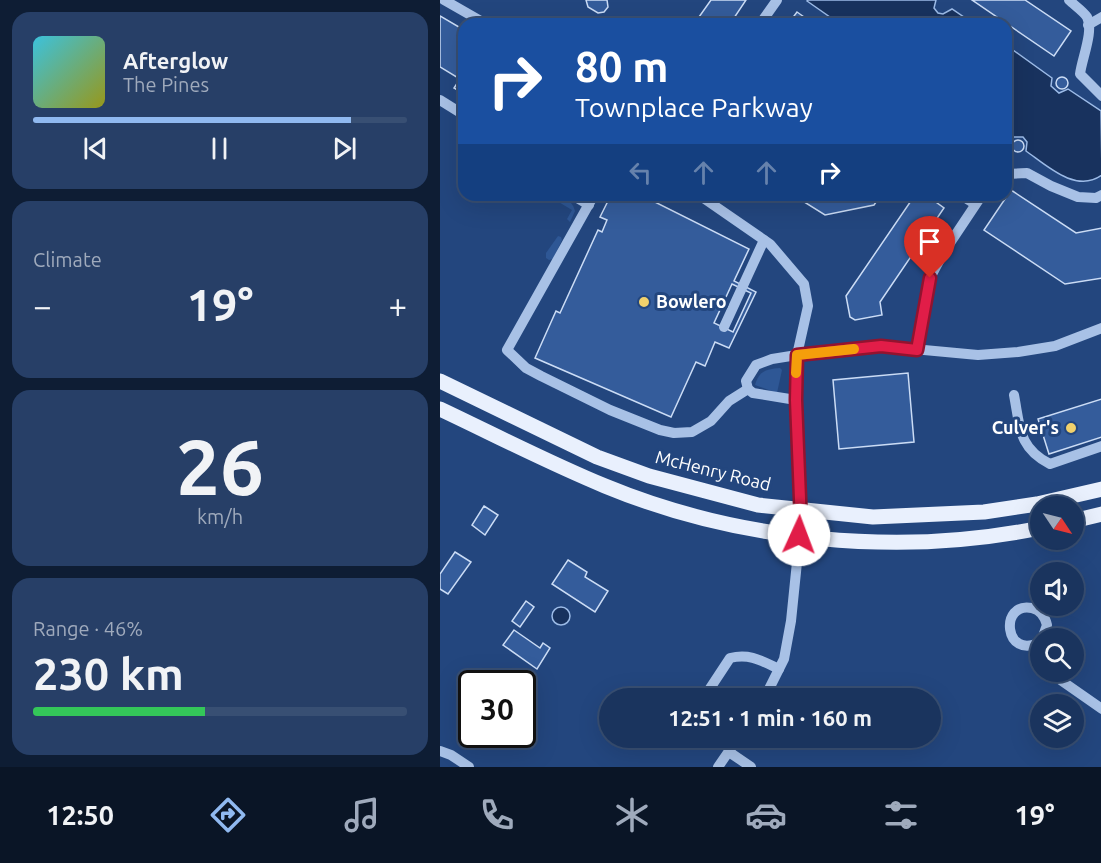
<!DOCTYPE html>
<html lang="en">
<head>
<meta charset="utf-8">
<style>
	:root { --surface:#1a345e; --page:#273f67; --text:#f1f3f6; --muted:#9faabc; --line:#384f73; --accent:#90b9f0 }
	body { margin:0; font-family:Ubuntu,sans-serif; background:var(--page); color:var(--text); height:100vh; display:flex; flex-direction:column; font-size:22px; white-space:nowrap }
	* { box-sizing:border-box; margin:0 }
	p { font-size:20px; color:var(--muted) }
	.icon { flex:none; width:33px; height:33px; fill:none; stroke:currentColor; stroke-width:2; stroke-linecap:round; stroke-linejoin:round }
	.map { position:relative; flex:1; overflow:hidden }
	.drawer { display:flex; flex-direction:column; gap:12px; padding:12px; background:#0e1d34; width:440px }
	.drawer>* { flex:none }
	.hud { position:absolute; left:18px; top:18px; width:554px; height:183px; border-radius:18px; box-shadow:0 6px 24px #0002,0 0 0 2px var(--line); background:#1a4fa0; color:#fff; overflow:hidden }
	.needle { width:39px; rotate:125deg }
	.tools { position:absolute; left:590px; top:496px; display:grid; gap:12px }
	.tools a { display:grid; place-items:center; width:54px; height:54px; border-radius:50%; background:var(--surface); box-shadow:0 6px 24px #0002,0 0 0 2px var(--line); font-size:30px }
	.speed { position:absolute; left:18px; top:670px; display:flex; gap:12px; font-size:30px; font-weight:700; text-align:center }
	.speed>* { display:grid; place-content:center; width:78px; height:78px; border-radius:50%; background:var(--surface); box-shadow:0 6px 24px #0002,0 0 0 2px var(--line); line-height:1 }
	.speed .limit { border:3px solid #111; border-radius:9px; background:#fff; color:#111 }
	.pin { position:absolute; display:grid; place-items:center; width:51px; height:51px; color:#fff; margin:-62px -26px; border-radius:50% 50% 50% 0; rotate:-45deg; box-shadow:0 0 6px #0007 }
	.pin .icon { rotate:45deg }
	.me { position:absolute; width:66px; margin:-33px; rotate:2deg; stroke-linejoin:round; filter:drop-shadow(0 0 4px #0008) }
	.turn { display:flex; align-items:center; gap:21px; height:126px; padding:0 18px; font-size:27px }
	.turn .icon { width:78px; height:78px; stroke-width:2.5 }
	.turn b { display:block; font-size:42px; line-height:51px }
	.lanes { display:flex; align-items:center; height:57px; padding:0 18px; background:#0003; justify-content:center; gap:30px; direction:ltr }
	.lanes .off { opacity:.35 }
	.big { font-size:45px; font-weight:700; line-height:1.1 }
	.drawer .widget { flex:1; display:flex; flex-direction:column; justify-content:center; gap:9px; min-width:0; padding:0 21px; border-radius:18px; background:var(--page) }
	.drawer .dial { align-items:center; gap:0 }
	.dial b { font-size:78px; line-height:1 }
	.song { display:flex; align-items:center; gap:18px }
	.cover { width:72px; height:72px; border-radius:9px; background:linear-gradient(135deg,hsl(190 70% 55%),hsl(60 70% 35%)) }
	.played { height:6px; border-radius:3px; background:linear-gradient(90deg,var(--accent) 85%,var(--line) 85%) }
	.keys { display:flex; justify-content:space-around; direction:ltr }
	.heat { display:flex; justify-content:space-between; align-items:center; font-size:33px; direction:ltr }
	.charge { height:9px; border-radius:4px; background:linear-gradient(90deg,#34c759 46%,var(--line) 0) }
	.trip { position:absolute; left:159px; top:688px; width:342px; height:60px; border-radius:30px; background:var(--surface); box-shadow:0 6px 24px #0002,0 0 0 2px var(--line); font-weight:700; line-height:60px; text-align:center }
	.menu { display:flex; height:96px; justify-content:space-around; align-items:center; background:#0a1526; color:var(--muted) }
	.menu .icon { width:42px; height:42px }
	.menu .current { color:var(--accent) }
	.menu b { font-size:27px; color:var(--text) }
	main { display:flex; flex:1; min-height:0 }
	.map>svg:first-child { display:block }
	.green { fill:#2e5795 }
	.water { fill:#18325e; stroke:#9cbbe7; stroke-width:1.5 }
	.building { fill:#345c9b; stroke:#cbdcf5; stroke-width:1.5; fill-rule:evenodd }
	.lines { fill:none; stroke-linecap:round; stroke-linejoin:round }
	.minor { stroke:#a8c1e6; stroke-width:10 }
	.major { stroke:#e9f0fd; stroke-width:15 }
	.route-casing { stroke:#92132f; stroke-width:15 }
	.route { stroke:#e11d48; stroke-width:10 }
	.slow { stroke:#f59e0b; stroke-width:10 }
	.poi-dot { fill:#f1d16c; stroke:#23467e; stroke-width:2 }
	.labels { text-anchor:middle; stroke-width:6; stroke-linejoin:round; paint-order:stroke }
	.poi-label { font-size:18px; font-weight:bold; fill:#fff; stroke:#23467e; text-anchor:start }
	.street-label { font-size:18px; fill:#fff; stroke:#23467e }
</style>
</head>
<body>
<main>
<section class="drawer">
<div class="widget">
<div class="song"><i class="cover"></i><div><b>Afterglow</b><p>The Pines</p></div></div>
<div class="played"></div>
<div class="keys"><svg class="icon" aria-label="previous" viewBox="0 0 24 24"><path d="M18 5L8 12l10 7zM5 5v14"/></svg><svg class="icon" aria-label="pause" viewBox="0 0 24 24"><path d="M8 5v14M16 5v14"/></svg><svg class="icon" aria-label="next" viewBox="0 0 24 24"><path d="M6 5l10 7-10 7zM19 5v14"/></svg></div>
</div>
<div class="widget"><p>Climate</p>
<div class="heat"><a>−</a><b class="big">19°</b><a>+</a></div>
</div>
<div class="widget dial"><b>26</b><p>km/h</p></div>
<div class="widget"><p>Range · 46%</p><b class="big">230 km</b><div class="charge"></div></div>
</section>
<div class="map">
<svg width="662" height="767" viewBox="0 0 662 767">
	<rect width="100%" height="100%" fill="#23467e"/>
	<g class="green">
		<path d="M107,195C119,195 132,198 135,211L130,222L127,219L132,210Z"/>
		<polygon points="118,236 121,237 122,240 113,259 109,260 106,258 106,253"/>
		<path d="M340,368L342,370L337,393L315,385C319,371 326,369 340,368Z"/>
	</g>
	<g class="water">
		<polygon points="368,0 496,0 494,8 498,13 503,14 512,9 534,24 400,24 367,1"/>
		<path d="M566,45L612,78L611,86L619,93L628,89L661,111L662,175C636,194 606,165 586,151L587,142L583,137H574L570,140L566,137Z"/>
		<circle cx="121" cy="616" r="9"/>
	</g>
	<g class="building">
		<polygon points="146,0 167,0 168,7 164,12 158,13 148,7"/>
		<polygon points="271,0 306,0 290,24 254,24"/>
		<polygon points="532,0 585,0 631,31 614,56"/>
		<polygon points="357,12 374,24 348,24"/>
		<polygon points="0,16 24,30 24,94 14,88 20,79 0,67"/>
		<circle cx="622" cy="83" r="6"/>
		<circle cx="578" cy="146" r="6"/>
		<polygon points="571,190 636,233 662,228 662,278 625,284 544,230"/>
		<path d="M171,195H201L309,249L294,281L316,292L289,348L275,342L265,366L256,362L231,417L95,358L116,311L120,313L158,230L162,232L167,220L160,217ZM292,284L311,293L293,332L274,323Z"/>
		<polygon points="353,195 441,195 434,205 385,215"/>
		<polygon points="475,195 486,195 504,208 440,302 442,315 415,320 410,317 406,296"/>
		<polygon points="468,373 474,442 399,449 393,380"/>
		<polygon points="662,399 662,437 609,454 598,419"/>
		<polygon points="44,506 58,515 45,535 32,525"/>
		<polygon points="15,552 31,562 8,594 0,589 0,574"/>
		<polygon points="128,560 147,572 145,577 168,591 155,612 112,584"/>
		<polygon points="86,601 94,607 80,627 72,621"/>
		<polygon points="74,630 100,648 103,643 110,648 97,669 63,645"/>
	</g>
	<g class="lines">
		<g class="minor">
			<polyline points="4,0 46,24"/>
			<path d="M629,0C634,5 643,11 647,17C654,31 642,58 640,74L662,96"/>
			<polyline points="320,24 337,0"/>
			<polyline points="648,25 662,17"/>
			<polyline points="0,100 24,115"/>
			<polyline points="566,174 587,173 611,186 638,197 656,198 662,195"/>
			<polyline points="132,195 149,205"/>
			<polyline points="154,195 67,350 86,368 101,376 170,410 220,430 234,433 252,432 271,421 289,401 308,389"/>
			<polyline points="259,195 330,244 364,284 368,306 357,355 356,400 361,523 351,621 344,659 324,699"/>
			<polyline points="521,195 535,204"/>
			<polyline points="284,327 324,240"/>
			<polyline points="477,350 490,278 504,252 542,195"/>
			<path d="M574,395C580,426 578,448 610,464L662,446"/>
			<polyline points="356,400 313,393 308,389 306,381 316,365 332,359 357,355 441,346 538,355 578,352 615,346 662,328"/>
			<path d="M600,642C564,661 559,601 592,608C601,610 605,617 607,625L602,639"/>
			<polyline points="609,672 662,709"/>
			<path d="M263,699L290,658C310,653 322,661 339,669"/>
			<polyline points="0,751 11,755 29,767"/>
			<polyline points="289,752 311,767"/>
			<polyline points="278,767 298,738"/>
		</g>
		<g class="major">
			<polyline points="0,381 157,457 209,476 318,505 433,517 544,512 597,504 662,489"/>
			<path d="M0,409C55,435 109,463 165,486C298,541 459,557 600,528"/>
			<polyline points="633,521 662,514"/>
		</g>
	</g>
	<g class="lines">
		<defs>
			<polyline id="route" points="359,535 361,523 356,400 357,355 441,346 477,350 490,278"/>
		</defs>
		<use href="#route" class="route-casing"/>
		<use href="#route" class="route"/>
		<polyline class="slow" points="356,373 357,355 414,349"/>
	</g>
	<g class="poi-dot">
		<circle cx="204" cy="302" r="6"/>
		<circle cx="631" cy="428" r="6"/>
	</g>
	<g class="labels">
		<g class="poi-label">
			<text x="216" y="308">Bowlero</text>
			<text x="619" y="434" text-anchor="end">Culver's</text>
		</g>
		<g class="street-label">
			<text transform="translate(273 471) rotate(14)" y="6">McHenry Road</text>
		</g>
	</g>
</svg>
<div class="tools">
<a><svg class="needle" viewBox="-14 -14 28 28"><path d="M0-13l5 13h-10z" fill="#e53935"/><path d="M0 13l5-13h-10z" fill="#9faabc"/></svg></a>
<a><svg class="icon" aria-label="sound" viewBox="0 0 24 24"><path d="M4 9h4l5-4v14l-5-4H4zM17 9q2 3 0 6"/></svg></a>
<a><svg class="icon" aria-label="search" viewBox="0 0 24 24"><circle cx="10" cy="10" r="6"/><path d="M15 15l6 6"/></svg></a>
<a><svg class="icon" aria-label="layers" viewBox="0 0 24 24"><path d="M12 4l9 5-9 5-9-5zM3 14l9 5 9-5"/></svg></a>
</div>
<div class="speed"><div class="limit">30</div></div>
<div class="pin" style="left:490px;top:278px;background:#d93025"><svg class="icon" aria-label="arrive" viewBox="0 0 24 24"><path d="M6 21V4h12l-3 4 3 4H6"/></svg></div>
<svg class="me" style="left:359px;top:535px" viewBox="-20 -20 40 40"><circle r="19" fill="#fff"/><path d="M0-13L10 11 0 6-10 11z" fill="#e11d48"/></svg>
<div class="trip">12:51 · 1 min · 160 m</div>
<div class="hud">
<div class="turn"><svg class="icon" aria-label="right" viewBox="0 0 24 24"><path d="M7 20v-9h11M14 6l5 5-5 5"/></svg><div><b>80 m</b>Townplace Parkway</div></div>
<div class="lanes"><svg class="icon off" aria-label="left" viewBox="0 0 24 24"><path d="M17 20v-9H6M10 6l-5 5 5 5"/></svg><svg class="icon off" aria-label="ahead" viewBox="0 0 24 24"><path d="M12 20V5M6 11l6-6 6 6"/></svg><svg class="icon off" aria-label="ahead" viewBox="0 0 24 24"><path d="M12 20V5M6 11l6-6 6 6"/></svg><svg class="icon" aria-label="right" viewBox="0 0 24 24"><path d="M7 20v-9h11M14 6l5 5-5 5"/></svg></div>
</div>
</div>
</main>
<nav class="menu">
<b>12:50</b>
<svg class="icon current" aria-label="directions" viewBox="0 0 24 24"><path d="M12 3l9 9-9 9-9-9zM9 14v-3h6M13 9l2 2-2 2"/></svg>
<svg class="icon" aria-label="music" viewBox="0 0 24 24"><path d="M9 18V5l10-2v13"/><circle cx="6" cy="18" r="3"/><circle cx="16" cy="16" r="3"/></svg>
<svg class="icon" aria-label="phone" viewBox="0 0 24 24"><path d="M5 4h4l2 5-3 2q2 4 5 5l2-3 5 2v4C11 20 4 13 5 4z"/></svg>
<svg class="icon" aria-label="climate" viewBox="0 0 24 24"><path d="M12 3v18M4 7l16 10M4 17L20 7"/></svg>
<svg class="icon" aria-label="car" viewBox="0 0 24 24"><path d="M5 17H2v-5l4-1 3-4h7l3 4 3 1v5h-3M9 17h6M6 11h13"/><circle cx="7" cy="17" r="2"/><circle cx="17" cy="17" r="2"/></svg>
<svg class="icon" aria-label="filters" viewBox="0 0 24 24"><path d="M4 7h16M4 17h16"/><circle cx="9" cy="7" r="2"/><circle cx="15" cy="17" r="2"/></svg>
<b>19°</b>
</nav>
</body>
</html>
